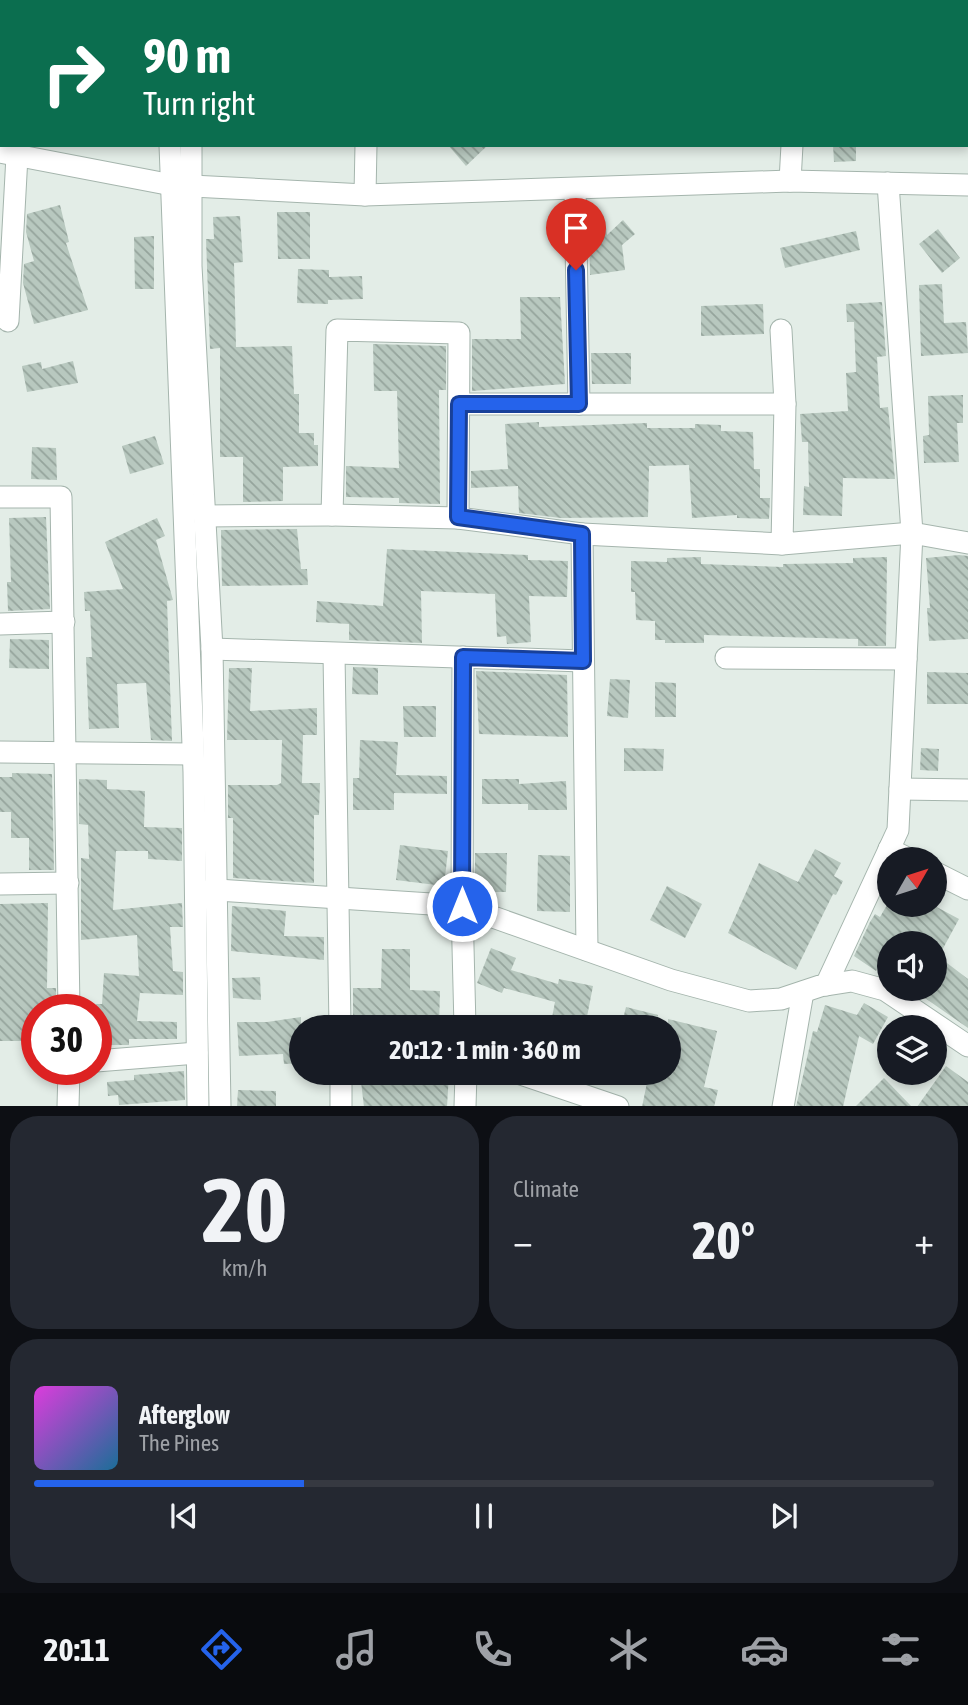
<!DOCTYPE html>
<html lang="en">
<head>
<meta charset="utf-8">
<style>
	:root { --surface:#171b24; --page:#242831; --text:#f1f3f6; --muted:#9ea1a6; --line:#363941; --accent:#2563eb }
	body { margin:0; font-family:"Asap Condensed",sans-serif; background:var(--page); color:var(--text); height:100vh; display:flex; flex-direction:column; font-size:26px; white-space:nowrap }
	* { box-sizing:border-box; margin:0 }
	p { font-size:23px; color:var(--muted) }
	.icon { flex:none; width:38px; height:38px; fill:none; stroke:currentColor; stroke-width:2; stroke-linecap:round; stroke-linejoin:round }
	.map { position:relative; height:1106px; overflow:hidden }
	.drawer { display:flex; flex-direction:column; gap:10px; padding:10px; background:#0d0f14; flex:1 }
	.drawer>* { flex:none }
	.guide { position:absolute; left:0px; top:0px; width:970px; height:147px; box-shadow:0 4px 10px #0003; background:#0b6e4f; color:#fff; overflow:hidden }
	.needle { width:46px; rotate:51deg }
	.fabs { position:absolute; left:877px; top:847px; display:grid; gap:14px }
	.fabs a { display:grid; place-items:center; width:70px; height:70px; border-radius:50%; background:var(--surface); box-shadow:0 4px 10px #0003; font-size:35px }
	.speed { position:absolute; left:21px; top:994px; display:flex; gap:14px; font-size:35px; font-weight:700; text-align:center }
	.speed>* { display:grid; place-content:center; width:91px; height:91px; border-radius:50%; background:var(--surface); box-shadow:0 4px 10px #0003; line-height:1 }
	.speed .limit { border:10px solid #d22; background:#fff; color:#111 }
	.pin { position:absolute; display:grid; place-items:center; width:60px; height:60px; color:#fff; margin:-72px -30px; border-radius:50% 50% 50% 0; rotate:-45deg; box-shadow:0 0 7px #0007 }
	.pin .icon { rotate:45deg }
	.me { position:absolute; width:77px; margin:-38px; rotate:0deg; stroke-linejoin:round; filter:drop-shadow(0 0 5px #0008) }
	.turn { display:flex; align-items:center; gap:24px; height:147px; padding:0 28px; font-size:32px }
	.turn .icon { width:91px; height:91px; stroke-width:2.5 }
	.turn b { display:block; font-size:49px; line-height:60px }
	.big { font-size:52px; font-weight:700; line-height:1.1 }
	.drawer .card { flex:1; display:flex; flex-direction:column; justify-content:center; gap:10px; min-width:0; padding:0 24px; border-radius:28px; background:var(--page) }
	.drawer .dial { align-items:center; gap:0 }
	.dial b { font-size:91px; line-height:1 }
	.song { display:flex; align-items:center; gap:21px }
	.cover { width:84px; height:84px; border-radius:10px; background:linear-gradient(135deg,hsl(300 70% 55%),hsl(200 70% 35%)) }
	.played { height:7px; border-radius:4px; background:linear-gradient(90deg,var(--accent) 30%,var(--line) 30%) }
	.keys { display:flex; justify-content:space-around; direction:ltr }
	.heat { display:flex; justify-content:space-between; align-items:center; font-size:38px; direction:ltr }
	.drawer .tiles { flex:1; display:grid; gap:10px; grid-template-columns:1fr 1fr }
	.card:last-child { grid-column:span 2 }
	.trip { position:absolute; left:289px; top:1015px; width:392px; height:70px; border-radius:35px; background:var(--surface); box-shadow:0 4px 10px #0003; font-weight:700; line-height:70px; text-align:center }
	.menu { display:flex; height:112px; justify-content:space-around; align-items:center; background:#090b0e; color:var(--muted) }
	.menu .icon { width:49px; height:49px }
	.menu .active { color:var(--accent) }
	.menu b { font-size:32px; color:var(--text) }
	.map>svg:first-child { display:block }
	.building { fill:url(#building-back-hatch) }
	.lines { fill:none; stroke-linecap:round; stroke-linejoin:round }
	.minor-casing { stroke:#a5b5ad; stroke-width:23 }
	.tertiary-casing { stroke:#a5b5ad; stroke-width:23 }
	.minor { stroke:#fff; stroke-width:21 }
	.tertiary { stroke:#fff; stroke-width:21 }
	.route-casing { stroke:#184099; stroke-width:18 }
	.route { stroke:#2563eb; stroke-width:12 }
</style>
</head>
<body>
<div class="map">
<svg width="968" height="1107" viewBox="0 0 968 1107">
	<defs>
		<pattern id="building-back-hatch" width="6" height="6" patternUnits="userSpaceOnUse" patternTransform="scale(1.75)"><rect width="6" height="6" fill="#b8c8bf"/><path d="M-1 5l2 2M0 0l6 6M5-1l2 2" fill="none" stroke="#95a49c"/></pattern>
	</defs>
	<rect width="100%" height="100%" fill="#e3ede7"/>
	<g class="building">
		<polygon points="448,145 488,145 466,166"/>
		<polygon points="833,145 856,145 856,161 834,162"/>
		<polygon points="60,205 69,242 66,243 88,310 34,324 23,283 24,264 34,261 26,232 27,214"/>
		<polygon points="277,212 310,212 310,259 278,259"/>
		<polygon points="240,216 243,262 234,263 236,347 292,346 294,394 299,394 299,433 314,433 314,445 318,445 318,466 283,467 283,501 243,502 243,457 220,457 220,348 210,349 206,239 214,239 213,217"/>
		<polygon points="605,220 607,235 623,220 635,234 622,245 625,270 590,275 589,223"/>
		<polygon points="938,229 960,258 942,273 919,244"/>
		<polygon points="856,231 860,250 785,268 780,248"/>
		<polygon points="154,236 154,289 135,289 134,237"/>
		<polygon points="298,269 329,270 329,277 362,276 363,299 328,300 328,304 297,303"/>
		<polygon points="942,284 944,323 966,322 968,353 921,356 919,285"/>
		<polygon points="520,297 560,297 565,384 472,391 472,339 521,339"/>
		<polygon points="882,302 886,356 877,357 880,408 888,407 895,479 843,478 842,516 803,515 804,486 809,487 808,442 802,442 800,414 848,411 846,373 856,372 854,322 847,322 846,304"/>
		<polygon points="763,304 764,334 701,336 701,306"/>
		<polygon points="373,344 446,346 446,390 439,390 440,504 399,503 399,498 346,497 346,466 399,468 397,391 374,391"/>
		<polygon points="591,353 631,353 631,384 592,384"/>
		<polygon points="73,361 78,383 27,392 22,366 41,362 42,369"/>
		<polygon points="963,395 963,423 957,423 959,462 924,463 923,436 929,435 928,396"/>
		<polygon points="539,422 539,427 647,423 647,428 695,428 695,424 721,425 721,431 753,432 754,469 760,469 760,498 770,498 769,519 737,518 737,515 692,518 689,465 649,466 648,517 561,518 519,513 518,486 471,488 471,471 508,469 505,424"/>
		<polygon points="155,436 164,464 130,474 122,446"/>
		<polygon points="32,447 56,448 57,480 31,479"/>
		<polygon points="46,517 50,609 8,611 7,582 11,582 9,518"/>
		<polygon points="157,518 165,536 156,540 173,600 167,601 172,741 151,740 146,683 117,684 119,728 89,729 86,657 92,657 90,611 85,611 84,592 123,589 105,542"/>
		<polygon points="297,529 301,569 307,569 308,585 222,586 221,530"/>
		<polygon points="387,549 528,555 528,560 568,561 567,597 529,596 531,642 507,644 506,636 497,637 495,594 421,591 422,643 349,640 349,624 316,622 317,601 383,606"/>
		<polygon points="959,555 968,556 968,639 929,641 927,608 930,608 926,558"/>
		<polygon points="701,557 701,564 783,567 783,564 853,563 853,558 887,557 886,646 858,646 858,639 704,635 704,643 665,643 665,640 655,640 655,621 636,620 635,592 631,592 631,561 667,562 667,558"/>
		<polygon points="10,639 49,640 49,669 9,668"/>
		<polygon points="353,667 378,668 378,695 352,694"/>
		<polygon points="229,668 252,668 250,711 317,708 317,735 303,735 302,783 320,783 319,815 314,815 314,883 233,878 233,818 228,818 228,785 277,785 281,783 282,740 227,740"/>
		<polygon points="476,671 567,675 568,737 479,734"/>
		<polygon points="927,672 968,673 968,704 927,704"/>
		<polygon points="610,679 630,680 628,718 607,716"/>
		<polygon points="655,682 676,683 676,717 655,717"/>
		<polygon points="403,706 436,706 436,737 404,737"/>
		<polygon points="360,740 398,742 396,775 447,776 447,794 394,793 394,810 353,810 353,778 359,778"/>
		<polygon points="624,748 664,749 663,771 624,771"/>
		<polygon points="921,748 939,749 938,771 920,770"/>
		<polygon points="12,773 52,774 54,870 29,870 29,838 11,838 11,812 0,812 0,777 12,777"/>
		<polygon points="79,779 107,780 107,789 145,791 144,827 182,828 182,861 148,859 148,851 116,851 113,910 182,903 183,927 170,927 173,971 183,972 183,995 140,993 137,1021 177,1022 177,1039 129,1039 129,1045 99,1045 100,1020 96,1020 96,1004 102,1004 104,973 139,976 137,935 81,940 81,858 89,859 88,825 79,824"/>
		<polygon points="482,779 519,779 519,784 566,781 567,810 528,810 528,804 482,804"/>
		<polygon points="400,845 448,851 444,886 396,880"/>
		<polygon points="815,849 841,863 834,876 843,881 836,895 833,894 796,970 728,933 759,863 798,882"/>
		<polygon points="475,853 507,853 506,892 475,892"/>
		<polygon points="538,855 570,856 570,912 537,911"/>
		<polygon points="667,886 702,904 685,938 650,920"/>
		<polygon points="48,903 47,988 56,988 56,1010 37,1010 37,1041 0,1041 0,904"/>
		<polygon points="887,905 933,905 959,919 934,965 934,943 924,943 902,932 894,943 889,943 889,951 876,971 854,956 870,922 875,914 880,917"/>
		<polygon points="232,906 286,911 284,936 324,937 324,960 231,951"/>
		<polygon points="491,948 516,958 511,970 558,984 559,979 593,986 585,1027 551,1023 555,1002 504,988 502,993 477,983"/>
		<polygon points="382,949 410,949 410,990 440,991 439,1027 407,1027 407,1018 353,1017 353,988 381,988"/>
		<polygon points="943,960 968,979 968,1028 912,989 934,989 934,971"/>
		<polygon points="260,977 261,1000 233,998 232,978"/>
		<polygon points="864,1003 888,1017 873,1044 859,1036 843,1107 796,1107 813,1031 817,1032 825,1005 857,1015"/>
		<polygon points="626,1007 658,1015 655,1027 621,1027"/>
		<polygon points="301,1017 301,1063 284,1064 283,1054 239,1056 237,1022 267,1022"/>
		<polygon points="668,1019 717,1031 704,1087 718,1090 714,1107 642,1107 649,1073 668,1073"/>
		<polygon points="946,1066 968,1082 968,1107 917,1107"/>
		<polygon points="184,1071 185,1100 119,1105 118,1095 108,1096 107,1082 134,1080 134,1075"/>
		<polygon points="360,1073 449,1073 447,1107 364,1107"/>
		<polygon points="884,1078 912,1107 855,1107"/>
		<polygon points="238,1090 276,1091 276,1107 237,1107"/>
	</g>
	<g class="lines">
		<defs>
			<g id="minor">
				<polyline points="21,0 22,2"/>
				<polyline points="369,2 369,0"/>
				<polyline points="473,2 473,0"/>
				<polyline points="800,2 800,0"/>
				<polyline points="0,9 2,9"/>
				<polyline points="0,152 172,185 365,195 790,181 968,185"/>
				<polyline points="790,181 792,145"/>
				<polyline points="575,189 579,404"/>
				<polyline points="365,195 366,145"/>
				<polyline points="8,321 17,156"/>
				<polyline points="781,330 785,404 782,544 912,533 968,543"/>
				<polyline points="459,404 785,404"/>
				<polyline points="0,497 61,497 69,1010"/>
				<polyline points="332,515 458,518 582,534 587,950"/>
				<polyline points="204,516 332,515 337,330 459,333 458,518"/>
				<polyline points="582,534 782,544"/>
				<polyline points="0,624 64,622"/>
				<polyline points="212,649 583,661"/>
				<polyline points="334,654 340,1027"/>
				<polyline points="463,657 462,906 465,1027"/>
				<polyline points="726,658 906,659"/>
				<polyline points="0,752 191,754"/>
				<polyline points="900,789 968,790"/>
				<polyline points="889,849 909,859"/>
				<polyline points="934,872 968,889"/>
				<polyline points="0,884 68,883"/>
				<polyline points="199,892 217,890 462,906 671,980 749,1001 781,999 820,986 852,981 885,990 968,1046"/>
				<polyline points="826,985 898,830 912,533 888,183"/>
				<polyline points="96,1061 197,1053"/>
				<polyline points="341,1073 341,1107"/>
				<polyline points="518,1073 618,1107"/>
				<polyline points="68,1107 69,1069"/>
				<polyline points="465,1107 466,1073"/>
				<polyline points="783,1107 803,992"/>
			</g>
			<g id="tertiary">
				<polyline points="170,0 170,2"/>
				<polyline points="189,0 189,2"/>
				<polyline points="170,145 194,772 198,1107"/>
				<polyline points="191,145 191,266 212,649 220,1107"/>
			</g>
		</defs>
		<use href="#minor" class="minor-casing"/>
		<use href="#tertiary" class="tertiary-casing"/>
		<use href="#minor" class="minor"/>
		<use href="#tertiary" class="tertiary"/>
	</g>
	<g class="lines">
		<defs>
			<polyline id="route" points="462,906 463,657 583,661 582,534 458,517 459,404 579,404 576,270"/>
		</defs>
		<use href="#route" class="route-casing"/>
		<use href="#route" class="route"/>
	</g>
</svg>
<div class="fabs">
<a><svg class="needle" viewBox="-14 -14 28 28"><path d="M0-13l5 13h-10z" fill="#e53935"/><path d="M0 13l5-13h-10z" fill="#9ea1a6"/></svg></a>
<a><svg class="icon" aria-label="sound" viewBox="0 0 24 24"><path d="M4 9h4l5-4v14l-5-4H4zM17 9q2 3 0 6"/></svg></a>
<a><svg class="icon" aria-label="layers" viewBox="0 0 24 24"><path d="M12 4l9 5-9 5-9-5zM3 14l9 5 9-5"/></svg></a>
</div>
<div class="speed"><div class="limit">30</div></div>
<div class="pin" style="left:576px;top:270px;background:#d93025"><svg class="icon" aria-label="arrive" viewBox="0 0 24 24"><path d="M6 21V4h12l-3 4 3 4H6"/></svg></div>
<svg class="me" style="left:462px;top:906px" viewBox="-20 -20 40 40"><circle r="17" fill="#2563eb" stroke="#fff" stroke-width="3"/><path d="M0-11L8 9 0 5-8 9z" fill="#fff"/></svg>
<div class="trip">20:12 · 1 min · 360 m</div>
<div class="guide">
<div class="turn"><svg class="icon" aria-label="right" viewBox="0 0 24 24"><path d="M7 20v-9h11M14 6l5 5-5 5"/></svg><div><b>90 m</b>Turn right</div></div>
</div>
</div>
<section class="drawer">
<div class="tiles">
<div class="card dial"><b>20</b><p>km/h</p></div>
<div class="card"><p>Climate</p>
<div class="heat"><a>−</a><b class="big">20°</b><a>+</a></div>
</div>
<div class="card">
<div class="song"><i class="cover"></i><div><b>Afterglow</b><p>The Pines</p></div></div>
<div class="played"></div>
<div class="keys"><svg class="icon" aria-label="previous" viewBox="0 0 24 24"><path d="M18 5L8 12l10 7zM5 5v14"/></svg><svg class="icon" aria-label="pause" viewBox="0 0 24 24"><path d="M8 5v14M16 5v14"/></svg><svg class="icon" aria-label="next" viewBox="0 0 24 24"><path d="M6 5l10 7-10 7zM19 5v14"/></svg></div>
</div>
</div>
</section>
<nav class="menu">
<b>20:11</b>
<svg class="icon active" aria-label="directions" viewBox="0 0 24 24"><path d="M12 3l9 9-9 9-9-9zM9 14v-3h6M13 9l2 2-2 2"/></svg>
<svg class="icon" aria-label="music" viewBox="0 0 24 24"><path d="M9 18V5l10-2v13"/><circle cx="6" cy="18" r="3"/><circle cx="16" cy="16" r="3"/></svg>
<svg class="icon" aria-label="phone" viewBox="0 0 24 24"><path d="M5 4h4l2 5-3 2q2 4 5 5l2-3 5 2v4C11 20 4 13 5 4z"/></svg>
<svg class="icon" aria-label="climate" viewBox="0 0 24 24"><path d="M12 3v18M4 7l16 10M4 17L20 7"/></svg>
<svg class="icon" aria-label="car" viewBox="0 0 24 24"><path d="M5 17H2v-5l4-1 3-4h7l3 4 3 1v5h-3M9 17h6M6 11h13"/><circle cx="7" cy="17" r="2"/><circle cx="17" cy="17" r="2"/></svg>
<svg class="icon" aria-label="filters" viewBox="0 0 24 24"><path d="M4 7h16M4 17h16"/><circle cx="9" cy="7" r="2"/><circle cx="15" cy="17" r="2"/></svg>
</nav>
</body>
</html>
